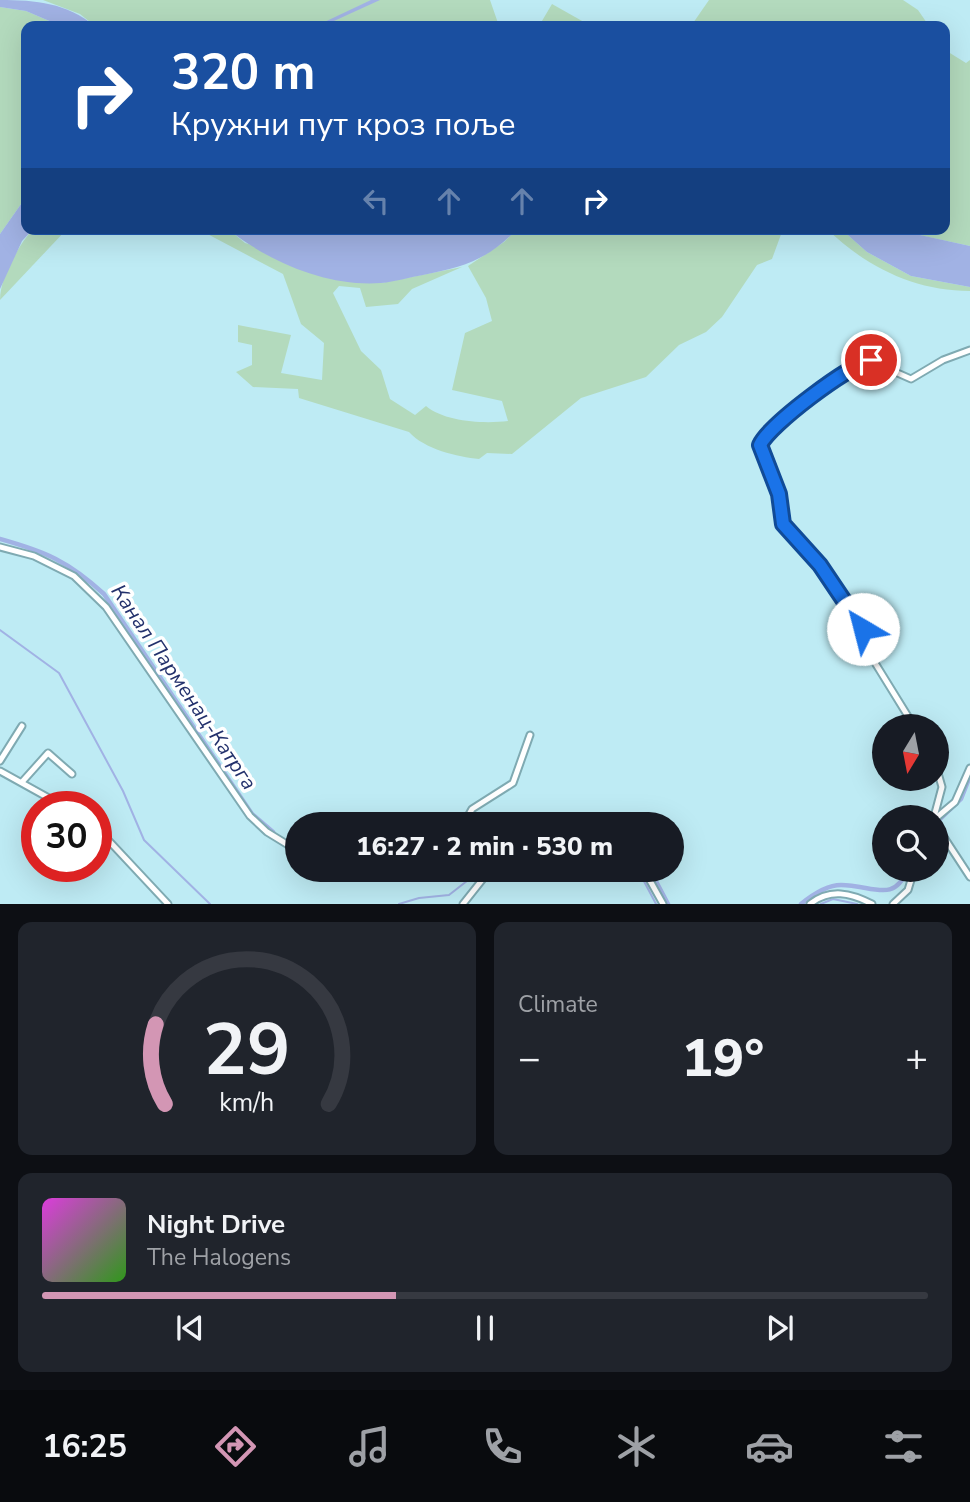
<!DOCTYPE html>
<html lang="en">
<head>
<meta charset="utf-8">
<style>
	:root { --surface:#171b24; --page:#20242c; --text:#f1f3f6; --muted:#9ea1a6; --line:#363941; --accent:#d396b4 }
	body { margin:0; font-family:"Nunito Sans",sans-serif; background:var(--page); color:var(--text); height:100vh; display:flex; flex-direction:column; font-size:26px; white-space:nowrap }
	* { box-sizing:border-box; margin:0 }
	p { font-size:23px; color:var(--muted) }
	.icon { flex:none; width:38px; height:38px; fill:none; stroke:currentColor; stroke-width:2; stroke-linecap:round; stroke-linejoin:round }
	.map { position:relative; height:904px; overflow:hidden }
	.drawer { display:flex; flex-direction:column; gap:18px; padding:18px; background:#0d0f14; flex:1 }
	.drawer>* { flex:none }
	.top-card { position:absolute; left:21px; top:21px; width:929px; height:214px; border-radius:14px; box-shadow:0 7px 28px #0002; background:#1a4fa0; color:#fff; overflow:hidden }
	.needle { width:46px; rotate:190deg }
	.controls { position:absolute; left:872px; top:714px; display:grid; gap:14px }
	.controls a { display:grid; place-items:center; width:77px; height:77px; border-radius:50%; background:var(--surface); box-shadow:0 7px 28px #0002; font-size:35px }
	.speed { position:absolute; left:21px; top:791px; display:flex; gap:14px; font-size:35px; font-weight:700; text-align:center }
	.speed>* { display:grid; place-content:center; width:91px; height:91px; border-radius:50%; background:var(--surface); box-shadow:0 7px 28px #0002; line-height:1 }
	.speed .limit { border:10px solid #d22; background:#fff; color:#111 }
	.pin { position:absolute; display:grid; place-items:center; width:60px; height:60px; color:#fff; margin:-30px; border:4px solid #fff; border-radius:50%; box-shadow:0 2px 7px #0007 }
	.me { position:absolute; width:77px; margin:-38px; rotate:323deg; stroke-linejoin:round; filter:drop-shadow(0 0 5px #0008) }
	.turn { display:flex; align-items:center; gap:24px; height:147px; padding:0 35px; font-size:32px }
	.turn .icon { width:91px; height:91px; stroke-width:2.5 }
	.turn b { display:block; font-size:49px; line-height:60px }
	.lanes { display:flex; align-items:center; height:66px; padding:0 35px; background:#0003; justify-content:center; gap:35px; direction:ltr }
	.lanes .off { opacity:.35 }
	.big { font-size:52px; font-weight:800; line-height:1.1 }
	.drawer .card { flex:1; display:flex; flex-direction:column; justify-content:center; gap:10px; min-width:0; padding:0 24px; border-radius:14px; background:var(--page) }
	.drawer .dial { align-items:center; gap:0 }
	.dial svg { height:182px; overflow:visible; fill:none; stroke:var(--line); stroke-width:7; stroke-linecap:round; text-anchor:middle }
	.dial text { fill:var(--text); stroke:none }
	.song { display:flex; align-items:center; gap:21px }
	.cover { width:84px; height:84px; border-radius:10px; background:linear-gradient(135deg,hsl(300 70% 55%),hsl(110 70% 35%)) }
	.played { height:7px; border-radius:4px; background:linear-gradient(90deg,var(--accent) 40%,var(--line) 40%) }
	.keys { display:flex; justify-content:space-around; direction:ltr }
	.heat { display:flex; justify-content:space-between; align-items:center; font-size:38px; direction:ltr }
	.drawer .tiles { flex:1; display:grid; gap:18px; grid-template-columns:1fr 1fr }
	.card:last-child { grid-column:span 2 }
	.trip { position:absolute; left:285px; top:812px; width:399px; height:70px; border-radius:35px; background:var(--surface); box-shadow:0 7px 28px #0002; font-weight:800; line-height:70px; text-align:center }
	.dock { display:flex; height:112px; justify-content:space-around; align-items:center; background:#090b0e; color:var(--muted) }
	.dock .icon { width:49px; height:49px }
	.dock .selected { color:var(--accent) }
	.dock b { font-size:32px; color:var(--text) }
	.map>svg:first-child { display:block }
	.green { fill:#b3dabd }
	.water { fill:#a1b2e4 }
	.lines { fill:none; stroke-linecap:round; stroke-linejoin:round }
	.stream { stroke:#a1b2e4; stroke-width:2 }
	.canal { stroke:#a1b2e4; stroke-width:4.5 }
	.minor-casing { stroke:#7faab2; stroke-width:9 }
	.minor { stroke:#fff; stroke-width:5 }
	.route-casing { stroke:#114b97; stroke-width:18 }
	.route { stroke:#1a73e8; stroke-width:12 }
	.labels { text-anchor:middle; stroke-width:7; stroke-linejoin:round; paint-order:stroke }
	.water-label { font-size:21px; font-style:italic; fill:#23316c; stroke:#fff }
</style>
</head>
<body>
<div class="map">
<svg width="970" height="904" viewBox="0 0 970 904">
	<rect width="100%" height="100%" fill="#beebf4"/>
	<g class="green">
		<polygon points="43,0 490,0 499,26 95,26 80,14"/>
		<polygon points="709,0 903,0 918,10 929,26 691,26"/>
		<polygon points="552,4 591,26 539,26"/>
		<polygon points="0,7 26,11 61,26 26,26 26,197 0,234"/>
		<polygon points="945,50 966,63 970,60 970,246 919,235 915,229 945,229"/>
		<path d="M33,229H67L0,300C0,277 18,246 33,229Z"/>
		<path d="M198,229H228L245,243L381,283L462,267L412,289L398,304L366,307L360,288L339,286L333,293L361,351L381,370L390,399L415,415L426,406C445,422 484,424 508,421L502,401L452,390L465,333L492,321L486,298L468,266L504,242L517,229H783L772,259L757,265L722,317L706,332L679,345L646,377L581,398L512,454L487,453L479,459C458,457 424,449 409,432L299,398L298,389L253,387L236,372L252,365V345L238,342V325L291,335L281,373L322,380L324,343L301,324L283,274Z"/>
		<path d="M827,229H841L867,252L911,276L970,287V291C915,291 866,267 827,229Z"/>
	</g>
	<g class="water">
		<path d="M0,0C37,0 66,3 95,26H61L26,11L0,7Z"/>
		<polygon points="371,0 380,0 323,26 316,26"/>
		<polygon points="26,197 26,229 33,229 22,241 0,289 0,234"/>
		<path d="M228,229H517C488,260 463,267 423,275C409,277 395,282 381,283C327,287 269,262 228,229Z"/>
		<polygon points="841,229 915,229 920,235 970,246 970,287 911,276 867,252"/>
	</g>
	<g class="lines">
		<g class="stream">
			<polyline points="0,630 59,673 123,791 144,840 210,904"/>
			<polyline points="638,870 656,904"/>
			<polyline points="399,904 419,898 449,895 481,870"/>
			<polyline points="821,904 833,899 857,904"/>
		</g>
		<g class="canal">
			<path d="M0,539C46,552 68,561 104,594L252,814L273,832"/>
			<polyline points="936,823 961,799 970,776"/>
			<path d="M494,824C516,814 578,814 599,824"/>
			<polyline points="650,870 668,904"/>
			<path d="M801,904C812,895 826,885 841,885C872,885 894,904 907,870"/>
		</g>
		<defs>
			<g id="minor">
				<polyline points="0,547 34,556 74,576 106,607 250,816 267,832 298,851"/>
				<path d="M914,726L872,658L861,626L820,565L783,524L779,494L760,445C772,419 841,374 868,360L911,379L943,360L970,350"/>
				<polyline points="0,761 22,726"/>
				<polyline points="0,771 65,807"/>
				<polyline points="22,782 48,753 72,774"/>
				<polyline points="934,817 942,787 936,766"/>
				<polyline points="936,818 955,802 970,768"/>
				<polyline points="468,824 467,818 472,809 513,783 530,735"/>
				<polyline points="528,824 583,824"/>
				<polyline points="936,825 970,877"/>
				<polyline points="96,827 168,904"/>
				<polyline points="392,870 398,870"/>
				<polyline points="644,870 663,904"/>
				<polyline points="463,904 490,870"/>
				<path d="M810,904C830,888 851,893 872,904"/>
				<polyline points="893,904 908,890 914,870"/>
			</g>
		</defs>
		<use href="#minor" class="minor-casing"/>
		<use href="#minor" class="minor"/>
	</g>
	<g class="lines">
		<defs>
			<path id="route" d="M863,629L820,565L783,524L779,494L760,445C770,424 848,366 871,360"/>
		</defs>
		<use href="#route" class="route-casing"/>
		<use href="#route" class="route"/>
	</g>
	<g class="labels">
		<g class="water-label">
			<text transform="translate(184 687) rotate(56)" y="7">Канал Парменац-Катрга</text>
		</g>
	</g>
</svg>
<div class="controls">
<a><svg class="needle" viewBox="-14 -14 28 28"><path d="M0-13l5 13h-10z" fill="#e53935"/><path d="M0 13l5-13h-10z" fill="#9ea1a6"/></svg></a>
<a><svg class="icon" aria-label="search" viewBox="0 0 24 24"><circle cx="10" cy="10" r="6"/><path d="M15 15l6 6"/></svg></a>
</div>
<div class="speed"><div class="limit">30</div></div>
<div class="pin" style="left:871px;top:360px;background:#d93025"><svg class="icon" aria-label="arrive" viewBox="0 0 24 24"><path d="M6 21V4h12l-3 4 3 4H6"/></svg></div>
<svg class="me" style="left:863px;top:629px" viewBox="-20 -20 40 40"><circle r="19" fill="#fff"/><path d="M0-13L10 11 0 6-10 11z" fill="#1a73e8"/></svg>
<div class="trip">16:27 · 2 min · 530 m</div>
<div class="top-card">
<div class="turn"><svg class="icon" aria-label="right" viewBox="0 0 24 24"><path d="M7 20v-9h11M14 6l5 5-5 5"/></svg><div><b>320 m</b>Кружни пут кроз поље</div></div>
<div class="lanes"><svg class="icon off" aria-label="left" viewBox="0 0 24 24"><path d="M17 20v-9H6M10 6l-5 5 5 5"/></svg><svg class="icon off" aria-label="ahead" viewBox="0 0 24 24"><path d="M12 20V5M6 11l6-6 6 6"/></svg><svg class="icon off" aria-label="ahead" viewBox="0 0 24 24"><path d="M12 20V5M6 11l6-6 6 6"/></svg><svg class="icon" aria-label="right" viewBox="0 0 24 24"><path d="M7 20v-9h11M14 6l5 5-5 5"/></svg></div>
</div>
</div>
<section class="drawer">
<div class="tiles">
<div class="card dial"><svg viewBox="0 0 100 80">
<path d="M14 69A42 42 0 1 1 86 69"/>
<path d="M14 69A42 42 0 0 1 10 34" stroke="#d396b4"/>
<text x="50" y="56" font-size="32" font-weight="700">29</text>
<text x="50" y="72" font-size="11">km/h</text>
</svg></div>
<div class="card"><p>Climate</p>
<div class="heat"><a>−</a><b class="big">19°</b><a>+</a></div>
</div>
<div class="card">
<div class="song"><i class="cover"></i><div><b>Night Drive</b><p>The Halogens</p></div></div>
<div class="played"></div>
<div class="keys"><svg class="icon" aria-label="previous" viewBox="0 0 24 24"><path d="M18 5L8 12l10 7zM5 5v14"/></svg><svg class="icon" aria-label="pause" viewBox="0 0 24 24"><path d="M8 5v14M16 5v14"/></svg><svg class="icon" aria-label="next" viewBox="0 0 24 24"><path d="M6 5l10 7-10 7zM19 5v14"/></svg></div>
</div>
</div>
</section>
<nav class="dock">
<b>16:25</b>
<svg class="icon selected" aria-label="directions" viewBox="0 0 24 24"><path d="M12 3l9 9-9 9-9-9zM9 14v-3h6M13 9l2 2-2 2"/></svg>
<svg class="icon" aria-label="music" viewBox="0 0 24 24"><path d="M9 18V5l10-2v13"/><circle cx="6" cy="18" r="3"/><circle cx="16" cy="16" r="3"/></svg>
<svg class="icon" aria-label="phone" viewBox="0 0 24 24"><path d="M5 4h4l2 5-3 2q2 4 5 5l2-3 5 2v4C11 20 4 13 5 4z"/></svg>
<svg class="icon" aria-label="climate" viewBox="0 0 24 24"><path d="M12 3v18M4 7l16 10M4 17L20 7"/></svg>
<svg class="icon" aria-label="car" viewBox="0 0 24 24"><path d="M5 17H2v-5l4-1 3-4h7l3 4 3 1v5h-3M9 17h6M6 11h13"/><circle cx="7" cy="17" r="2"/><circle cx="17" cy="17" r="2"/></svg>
<svg class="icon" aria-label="filters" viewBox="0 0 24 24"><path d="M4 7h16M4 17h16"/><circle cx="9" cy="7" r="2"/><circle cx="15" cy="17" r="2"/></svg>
</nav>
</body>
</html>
